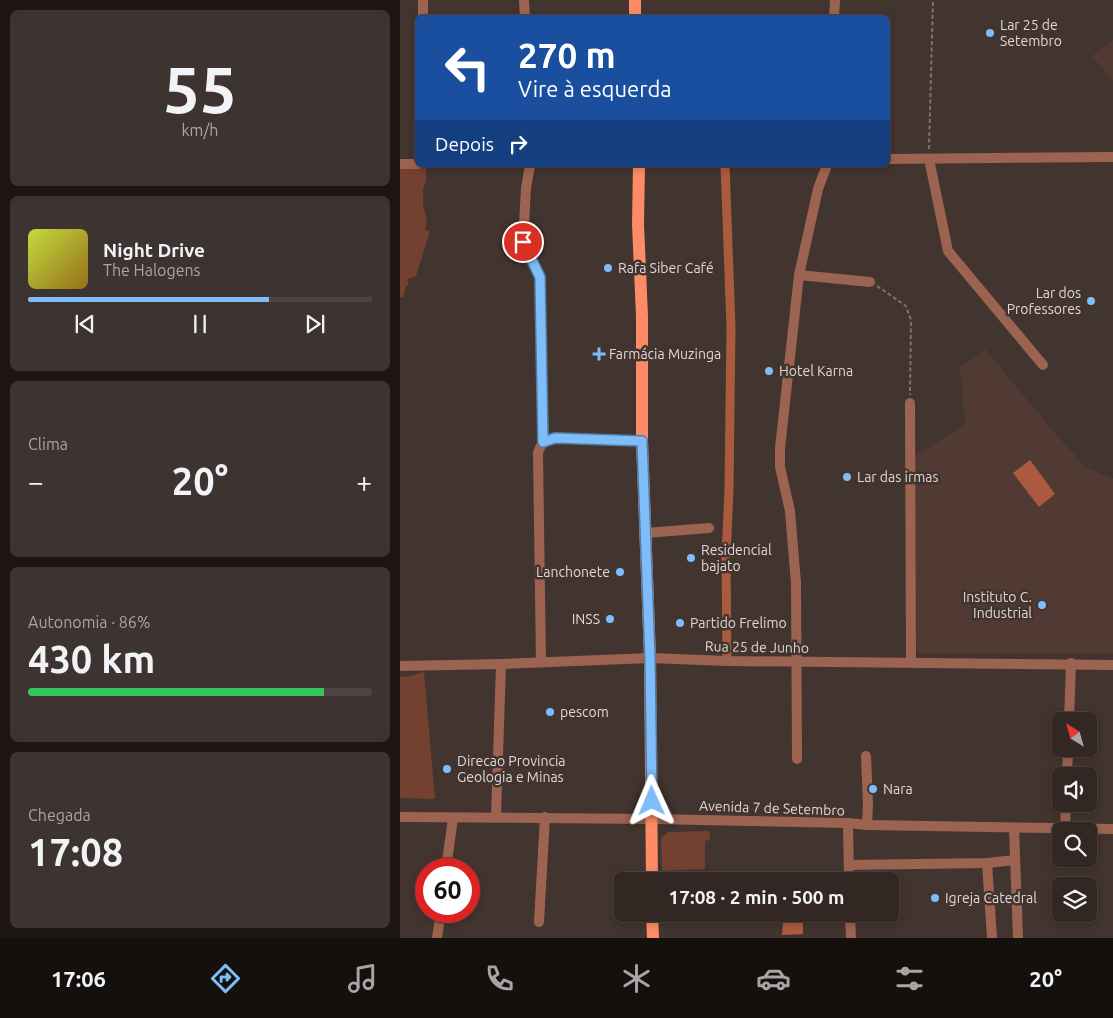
<!DOCTYPE html>
<html lang="pt">
<head>
<meta charset="utf-8">
<style>
	:root { --surface:#322723; --page:#3d3330; --text:#f1f3f6; --muted:#a8a5a6; --line:#4d4441; --accent:#7fbdfa }
	body { margin:0; font-family:Ubuntu,sans-serif; background:var(--page); color:var(--text); height:100vh; display:flex; flex-direction:column; font-size:19px; white-space:nowrap }
	* { box-sizing:border-box; margin:0 }
	p { font-size:16px; color:var(--muted) }
	.icon { flex:none; width:28px; height:28px; fill:none; stroke:currentColor; stroke-width:2; stroke-linecap:round; stroke-linejoin:round }
	.map { position:relative; flex:1; overflow:hidden }
	.drawer { display:flex; flex-direction:column; gap:10px; padding:10px; background:#1c1513; width:400px }
	.drawer>* { flex:none }
	.guide { position:absolute; left:15px; top:15px; width:475px; height:152px; border-radius:8px; box-shadow:0 2px 8px #0003,0 0 0 1px var(--line); background:#1a4fa0; color:#fff; overflow:hidden }
	.needle { width:32px; rotate:323deg }
	.buttons { position:absolute; left:652px; top:712px; display:grid; gap:10px }
	.buttons a { display:grid; place-items:center; width:45px; height:45px; border-radius:8px; background:var(--surface); box-shadow:0 2px 8px #0003,0 0 0 1px var(--line); font-size:25px }
	.speed { position:absolute; left:15px; top:858px; display:flex; gap:10px; font-size:25px; font-weight:700; text-align:center }
	.speed>* { display:grid; place-content:center; width:65px; height:65px; border-radius:50%; background:var(--surface); box-shadow:0 2px 8px #0003,0 0 0 1px var(--line); line-height:1 }
	.speed .limit { border:8px solid #d22; background:#fff; color:#111 }
	.pin { position:absolute; display:grid; place-items:center; width:42px; height:42px; color:#fff; margin:-21px; border:2px solid #fff; border-radius:50%; box-shadow:0 1px 5px #0007 }
	.me { position:absolute; width:55px; margin:-28px; rotate:359deg; stroke-linejoin:round; filter:drop-shadow(0 0 4px #0008) }
	.turn { display:flex; align-items:center; gap:18px; height:105px; padding:0 20px; font-size:22px }
	.turn .icon { width:65px; height:65px; stroke-width:2.5 }
	.turn b { display:block; font-size:35px; line-height:42px }
	.then { display:flex; align-items:center; height:48px; padding:0 20px; background:#0003; gap:10px; font-size:19px }
	.big { font-size:38px; font-weight:700; line-height:1.1 }
	.drawer .card { flex:1; display:flex; flex-direction:column; justify-content:center; gap:8px; min-width:0; padding:0 18px; border-radius:8px; background:var(--page) }
	.drawer .dial { align-items:center; gap:0 }
	.dial b { font-size:65px; line-height:1 }
	.song { display:flex; align-items:center; gap:15px }
	.cover { width:60px; height:60px; border-radius:8px; background:linear-gradient(135deg,hsl(70 70% 55%),hsl(40 70% 35%)) }
	.played { height:5px; border-radius:2px; background:linear-gradient(90deg,var(--accent) 70%,var(--line) 70%) }
	.keys { display:flex; justify-content:space-around; direction:ltr }
	.heat { display:flex; justify-content:space-between; align-items:center; font-size:28px; direction:ltr }
	.charge { height:8px; border-radius:4px; background:linear-gradient(90deg,#34c759 86%,var(--line) 0) }
	.trip { position:absolute; left:214px; top:872px; width:285px; height:50px; border-radius:8px; background:var(--surface); box-shadow:0 2px 8px #0003,0 0 0 1px var(--line); font-weight:700; line-height:50px; text-align:center }
	.menu { display:flex; height:80px; justify-content:space-around; align-items:center; background:#14100e; color:var(--muted) }
	.menu .icon { width:35px; height:35px }
	.menu .on { color:var(--accent) }
	.menu b { font-size:22px; color:var(--text) }
	main { display:flex; flex:1; min-height:0 }
	.map>svg:first-child { display:block }
	.built { fill:#503a33 }
	.green { fill:#744130 }
	.water { fill:#ac5a3f }
	.lines { fill:none; stroke-linecap:round; stroke-linejoin:round }
	.canal { stroke:#ac5a3f; stroke-width:9 }
	.path { stroke:#7e726e; stroke-width:2; stroke-dasharray:4 2.5; stroke-linecap:butt }
	.minor { stroke:#9c6351; stroke-width:10 }
	.major { stroke:#fd8b65; stroke-width:12 }
	.route-casing { stroke:#537ba2; stroke-width:12 }
	.route { stroke:#7fbdfa; stroke-width:9 }
	.poi-dot { fill:#7fbdfa; stroke:#42342f; stroke-width:2 }
	.labels { text-anchor:middle; stroke-width:5; stroke-linejoin:round; paint-order:stroke }
	.poi-label { font-size:14px; fill:#e0d6d3; stroke:#42342f; text-anchor:start }
	.street-label { font-size:14px; fill:#e0d6d3; stroke:#42342f }
</style>
</head>
<body>
<main>
<section class="drawer">
<div class="card dial"><b>55</b><p>km/h</p></div>
<div class="card">
<div class="song"><i class="cover"></i><div><b>Night Drive</b><p>The Halogens</p></div></div>
<div class="played"></div>
<div class="keys"><svg class="icon" aria-label="previous" viewBox="0 0 24 24"><path d="M18 5L8 12l10 7zM5 5v14"/></svg><svg class="icon" aria-label="pause" viewBox="0 0 24 24"><path d="M8 5v14M16 5v14"/></svg><svg class="icon" aria-label="next" viewBox="0 0 24 24"><path d="M6 5l10 7-10 7zM19 5v14"/></svg></div>
</div>
<div class="card"><p>Clima</p>
<div class="heat"><a>−</a><b class="big">20°</b><a>+</a></div>
</div>
<div class="card"><p>Autonomia · 86%</p><b class="big">430 km</b><div class="charge"></div></div>
<div class="card"><p>Chegada</p><b class="big">17:08</b></div>
</section>
<div class="map">
<svg width="713" height="938" viewBox="0 0 713 938">
	<rect width="100%" height="100%" fill="#42342f"/>
	<g class="built">
		<polygon points="713,40 713,81 692,56"/>
		<polygon points="585,349 660,439 686,467 713,479 713,653 517,653 514,457 565,424 560,367"/>
	</g>
	<g class="green">
		<polygon points="26,168 26,180 23,189 23,206 27,220 25,230 30,231 16,276 7,279 9,285 6,286 3,297 0,297 0,169"/>
		<polygon points="24,672 35,799 0,798 0,676 6,677"/>
		<polygon points="308,831 310,834 310,840 305,841 305,869 262,871 261,838 268,832"/>
	</g>
	<g class="water">
		<polygon points="630,460 655,494 639,507 613,473"/>
		<polygon points="403,921 403,934 382,935 383,922"/>
	</g>
	<g class="lines">
		<polyline class="canal" points="325,165 331,327 329,490 326,557 327,661"/>
		<g class="path">
			<polyline points="529,149 533,0"/>
			<polyline points="477,286 506,306 511,320 510,395"/>
		</g>
		<g class="minor">
			<polyline points="23,0 23,18"/>
			<polyline points="124,0 125,18"/>
			<polyline points="434,18 435,0"/>
			<polyline points="488,159 713,157"/>
			<polyline points="529,159 548,251 643,365"/>
			<polyline points="0,164 18,164"/>
			<polyline points="130,165 126,188 123,242 140,277 143,443"/>
			<polyline points="399,275 470,282"/>
			<polyline points="510,403 511,662"/>
			<polyline points="246,533 309,528"/>
			<path d="M141,662L138,453C141,443 145,440 155,438L242,441"/>
			<polyline points="0,666 101,664 250,658 327,661 713,665"/>
			<polyline points="669,721 671,663"/>
			<polyline points="466,756 468,803 467,825"/>
			<polyline points="397,759 396,583 390,511 380,467 380,448 399,275 418,189 427,165"/>
			<polyline points="667,776 668,749"/>
			<polyline points="0,817 252,819 448,823 467,825 713,829"/>
			<polyline points="96,817 101,664"/>
			<polyline points="448,823 449,881"/>
			<polyline points="614,828 618,938"/>
			<polyline points="665,829 666,804"/>
			<polyline points="587,863 592,938"/>
			<polyline points="449,865 587,863 615,860"/>
			<polyline points="46,869 53,818"/>
			<polyline points="450,914 451,938"/>
			<polyline points="139,922 145,817"/>
			<polyline points="37,938 41,911"/>
		</g>
		<g class="major">
			<polyline points="235,0 235,18"/>
			<polyline points="239,165 238,224 242,316 242,441 250,658 252,881"/>
			<polyline points="252,914 253,938"/>
		</g>
	</g>
	<g class="lines">
		<defs>
			<polyline id="route" points="123,242 140,277 143,442 155,438 242,441 250,658 252,801"/>
		</defs>
		<use href="#route" class="route-casing"/>
		<use href="#route" class="route"/>
	</g>
	<g class="poi-dot">
		<circle cx="590" cy="33" r="5"/>
		<circle cx="208" cy="268" r="5"/>
		<circle cx="691" cy="301" r="5"/>
		<path d="M196.5 346.5h5v5h5v5h-5v5h-5v-5h-5v-5h5z"/>
		<circle cx="369" cy="371" r="5"/>
		<circle cx="447" cy="477" r="5"/>
		<circle cx="291" cy="558" r="5"/>
		<circle cx="220" cy="572" r="5"/>
		<circle cx="642" cy="605" r="5"/>
		<circle cx="210" cy="619" r="5"/>
		<circle cx="280" cy="623" r="5"/>
		<circle cx="150" cy="712" r="5"/>
		<circle cx="47" cy="769" r="5"/>
		<circle cx="473" cy="789" r="5"/>
		<circle cx="535" cy="898" r="5"/>
	</g>
	<g class="labels">
		<g class="poi-label">
			<text x="600" y="30">Lar 25 de<tspan x="600" dy="16">Setembro</tspan></text>
			<text x="218" y="273">Rafa Siber Café</text>
			<text x="681" y="298" text-anchor="end">Lar dos<tspan x="681" dy="16">Professores</tspan></text>
			<text x="209" y="359">Farmácia Muzinga</text>
			<text x="379" y="376">Hotel Karna</text>
			<text x="457" y="482">Lar das irmas</text>
			<text x="301" y="555">Residencial<tspan x="301" dy="16">bajato</tspan></text>
			<text x="210" y="577" text-anchor="end">Lanchonete</text>
			<text x="632" y="602" text-anchor="end">Instituto C.<tspan x="632" dy="16">Industrial</tspan></text>
			<text x="200" y="624" text-anchor="end">INSS</text>
			<text x="290" y="628">Partido Frelimo</text>
			<text x="160" y="717">pescom</text>
			<text x="57" y="766">Direcao Provincia<tspan x="57" dy="16">Geologia e Minas</tspan></text>
			<text x="483" y="794">Nara</text>
			<text x="545" y="903">Igreja Catedral</text>
		</g>
		<g class="street-label">
			<text transform="translate(357 647) rotate(1)" y="5">Rua 25 de Junho</text>
			<text transform="translate(372 808) rotate(2)" y="5">Avenida 7 de Setembro</text>
		</g>
	</g>
</svg>
<div class="buttons">
<a><svg class="needle" viewBox="-14 -14 28 28"><path d="M0-13l5 13h-10z" fill="#e53935"/><path d="M0 13l5-13h-10z" fill="#a8a5a6"/></svg></a>
<a><svg class="icon" aria-label="sound" viewBox="0 0 24 24"><path d="M4 9h4l5-4v14l-5-4H4zM17 9q2 3 0 6"/></svg></a>
<a><svg class="icon" aria-label="search" viewBox="0 0 24 24"><circle cx="10" cy="10" r="6"/><path d="M15 15l6 6"/></svg></a>
<a><svg class="icon" aria-label="layers" viewBox="0 0 24 24"><path d="M12 4l9 5-9 5-9-5zM3 14l9 5 9-5"/></svg></a>
</div>
<div class="speed"><div class="limit">60</div></div>
<div class="pin" style="left:123px;top:242px;background:#d93025"><svg class="icon" aria-label="arrive" viewBox="0 0 24 24"><path d="M6 21V4h12l-3 4 3 4H6"/></svg></div>
<svg class="me" style="left:252px;top:801px" viewBox="-20 -20 40 40"><path d="M0-17L14 15 0 8-14 15z" fill="#7fbdfa" stroke="#fff" stroke-width="4"/></svg>
<div class="trip">17:08 · 2 min · 500 m</div>
<div class="guide">
<div class="turn"><svg class="icon" aria-label="left" viewBox="0 0 24 24"><path d="M17 20v-9H6M10 6l-5 5 5 5"/></svg><div><b>270 m</b>Vire à esquerda</div></div>
<div class="then">Depois<svg class="icon" aria-label="right" viewBox="0 0 24 24"><path d="M7 20v-9h11M14 6l5 5-5 5"/></svg></div>
</div>
</div>
</main>
<nav class="menu">
<b>17:06</b>
<svg class="icon on" aria-label="directions" viewBox="0 0 24 24"><path d="M12 3l9 9-9 9-9-9zM9 14v-3h6M13 9l2 2-2 2"/></svg>
<svg class="icon" aria-label="music" viewBox="0 0 24 24"><path d="M9 18V5l10-2v13"/><circle cx="6" cy="18" r="3"/><circle cx="16" cy="16" r="3"/></svg>
<svg class="icon" aria-label="phone" viewBox="0 0 24 24"><path d="M5 4h4l2 5-3 2q2 4 5 5l2-3 5 2v4C11 20 4 13 5 4z"/></svg>
<svg class="icon" aria-label="climate" viewBox="0 0 24 24"><path d="M12 3v18M4 7l16 10M4 17L20 7"/></svg>
<svg class="icon" aria-label="car" viewBox="0 0 24 24"><path d="M5 17H2v-5l4-1 3-4h7l3 4 3 1v5h-3M9 17h6M6 11h13"/><circle cx="7" cy="17" r="2"/><circle cx="17" cy="17" r="2"/></svg>
<svg class="icon" aria-label="filters" viewBox="0 0 24 24"><path d="M4 7h16M4 17h16"/><circle cx="9" cy="7" r="2"/><circle cx="15" cy="17" r="2"/></svg>
<b>20°</b>
</nav>
</body>
</html>
